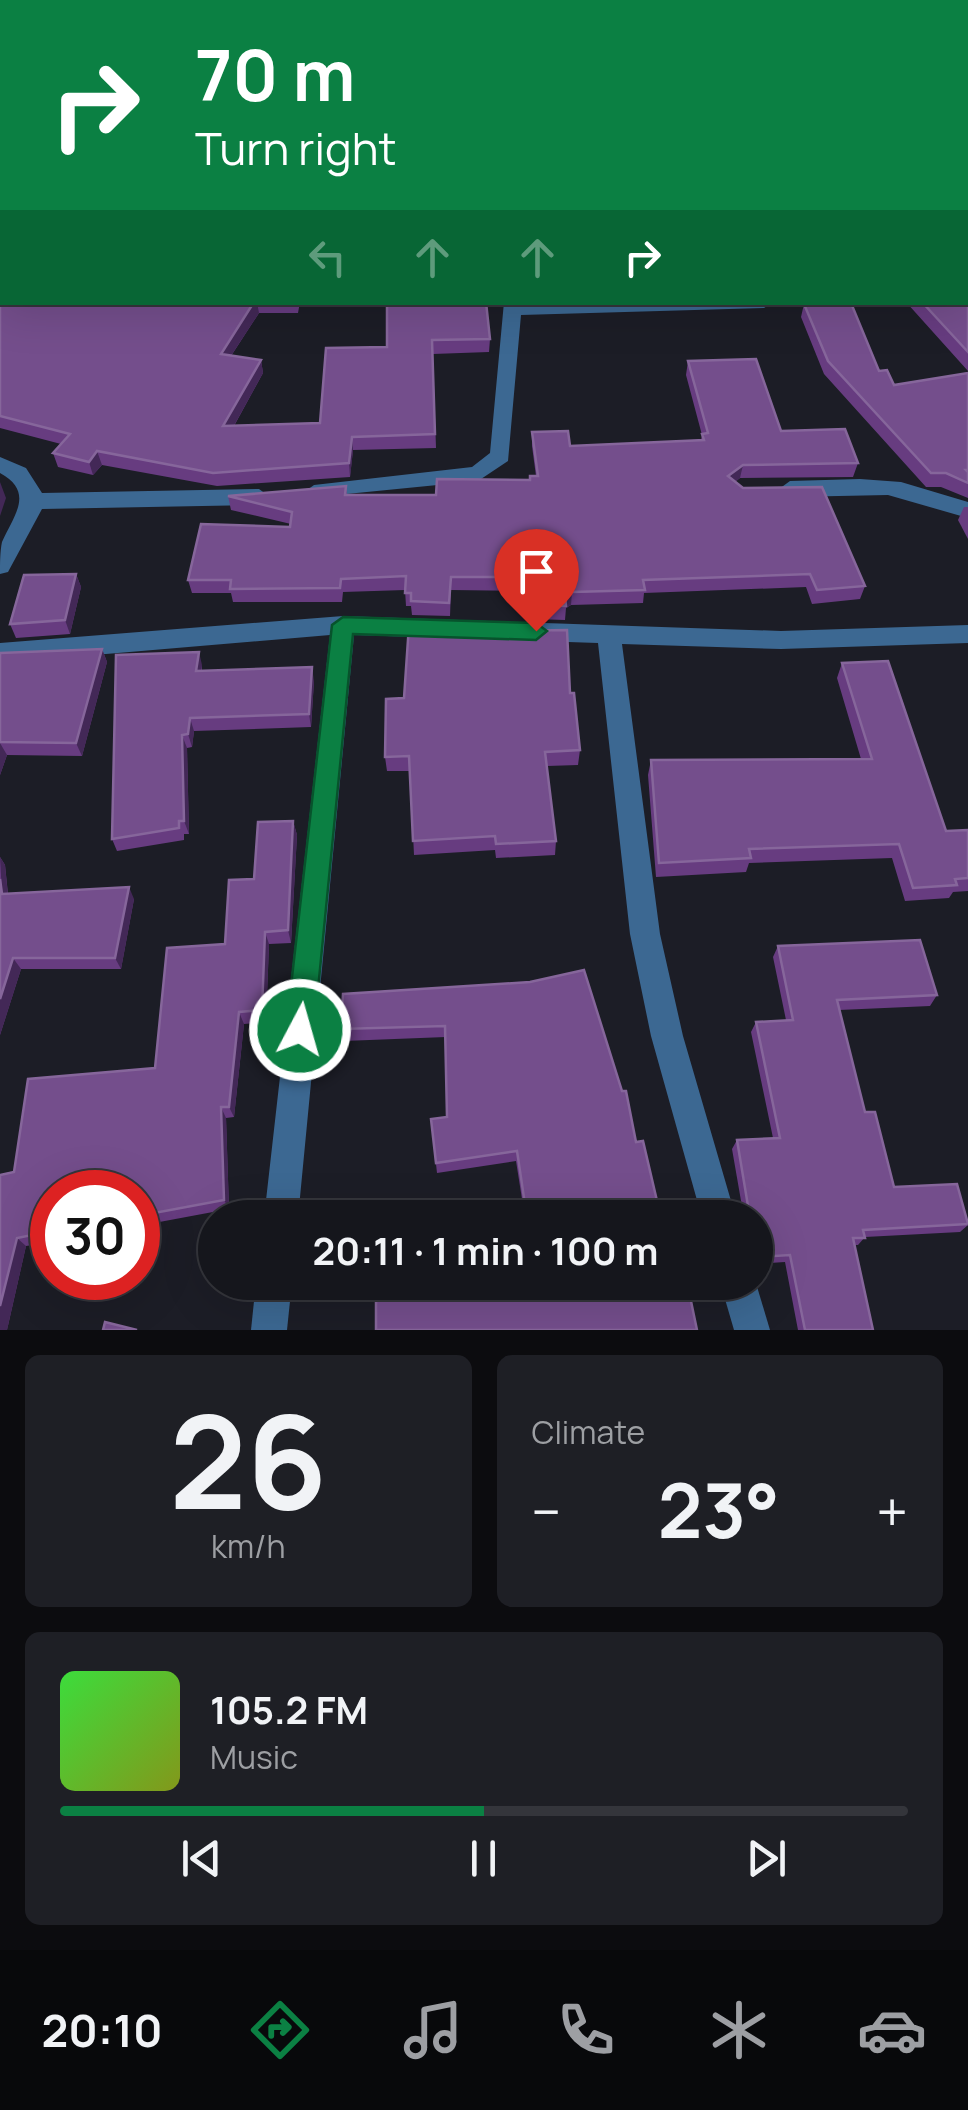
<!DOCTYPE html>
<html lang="en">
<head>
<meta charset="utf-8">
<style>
	:root { --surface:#15161c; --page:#1e1f25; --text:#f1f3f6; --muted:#9d9fa3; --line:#34353b; --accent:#0b8043 }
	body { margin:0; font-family:Manrope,sans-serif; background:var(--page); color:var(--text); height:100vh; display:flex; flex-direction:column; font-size:38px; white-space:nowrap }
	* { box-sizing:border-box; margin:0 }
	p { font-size:32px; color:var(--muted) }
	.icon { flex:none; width:55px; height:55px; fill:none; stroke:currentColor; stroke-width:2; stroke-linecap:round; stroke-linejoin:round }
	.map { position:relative; height:1330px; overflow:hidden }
	.details { display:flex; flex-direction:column; gap:25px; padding:25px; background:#0c0c0f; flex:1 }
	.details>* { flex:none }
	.guide { position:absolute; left:0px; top:0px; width:970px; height:305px; box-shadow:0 10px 40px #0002,0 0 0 2px var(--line); background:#0b8043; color:#fff; overflow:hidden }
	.speed { position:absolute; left:30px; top:1170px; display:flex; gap:20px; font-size:50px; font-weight:700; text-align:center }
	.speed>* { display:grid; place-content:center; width:130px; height:130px; border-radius:50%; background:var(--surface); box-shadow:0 10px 40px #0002,0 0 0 2px var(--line); line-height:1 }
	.speed .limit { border:15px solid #d22; background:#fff; color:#111 }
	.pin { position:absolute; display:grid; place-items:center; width:85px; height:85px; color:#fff; margin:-102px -42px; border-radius:50% 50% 50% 0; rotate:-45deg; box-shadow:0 0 10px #0007 }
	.pin .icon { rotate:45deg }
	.me { position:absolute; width:110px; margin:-55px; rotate:6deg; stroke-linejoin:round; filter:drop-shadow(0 0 8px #0008) }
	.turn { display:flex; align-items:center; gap:35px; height:210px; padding:0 30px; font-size:45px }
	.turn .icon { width:130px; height:130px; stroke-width:2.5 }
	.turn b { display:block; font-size:70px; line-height:85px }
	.lanes { display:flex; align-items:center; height:95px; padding:0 30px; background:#0003; justify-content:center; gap:50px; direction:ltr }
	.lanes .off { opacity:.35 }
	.big { font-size:75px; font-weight:700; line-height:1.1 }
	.details .card { flex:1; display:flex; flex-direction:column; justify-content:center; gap:15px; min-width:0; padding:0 35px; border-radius:15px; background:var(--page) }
	.details .dial { align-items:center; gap:0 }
	.dial b { font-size:130px; line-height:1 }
	.song { display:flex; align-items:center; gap:30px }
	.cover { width:120px; height:120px; border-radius:15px; background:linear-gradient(135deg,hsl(120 70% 55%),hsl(70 70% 35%)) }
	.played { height:10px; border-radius:5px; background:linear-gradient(90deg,var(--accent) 50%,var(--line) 50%) }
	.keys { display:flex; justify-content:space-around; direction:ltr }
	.heat { display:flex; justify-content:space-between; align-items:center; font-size:55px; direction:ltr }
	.details .tiles { flex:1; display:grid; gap:25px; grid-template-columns:1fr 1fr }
	.card:last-child { grid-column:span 2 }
	.trip { position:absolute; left:198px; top:1200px; width:575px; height:100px; border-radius:50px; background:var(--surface); box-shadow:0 10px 40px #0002,0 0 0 2px var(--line); font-weight:700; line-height:100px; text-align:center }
	.dock { display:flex; height:160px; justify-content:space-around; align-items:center; background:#08090b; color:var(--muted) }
	.dock .icon { width:70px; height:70px }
	.dock .active { color:var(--accent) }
	.dock b { font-size:45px; color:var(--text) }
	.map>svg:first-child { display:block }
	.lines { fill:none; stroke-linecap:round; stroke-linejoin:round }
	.street { fill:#3c6892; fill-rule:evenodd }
	.wall { fill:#673c80 }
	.shaded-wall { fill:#432857 }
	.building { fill:#744e8c; stroke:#86669b; stroke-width:2.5 }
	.route { fill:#0b8043; stroke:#07532c; stroke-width:2.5 }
</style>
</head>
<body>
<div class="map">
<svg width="968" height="1330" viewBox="0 0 968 1330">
	<rect width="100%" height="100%" fill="#1c1d26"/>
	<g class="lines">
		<g class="street">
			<polygon points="821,0 856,0 857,2 823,2"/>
			<polygon points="504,302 773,302 764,308 521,315 508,461 478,481 306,498 303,493 314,485 472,467 490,453"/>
			<path d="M0,457L26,468L42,493L259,489L270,497L259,505L42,509L8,572L0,574C0,564 0,551 2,542C14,515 35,492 0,473Z"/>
			<polygon points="860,479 901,482 968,502 968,518 888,495 790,497 779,489 790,481"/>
			<polygon points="343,616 781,631 968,625 968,643 781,649 622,644 660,934 683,1036 736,1218 702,1218 651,1036 630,934 598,643 354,635 298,1218 264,1218 330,635 0,663 0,643"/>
			<polygon points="755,1280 770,1330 734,1330 720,1282"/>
			<polygon points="256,1282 292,1282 287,1330 251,1330"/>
		</g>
	</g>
	<g class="wall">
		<polygon points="505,0 671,0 672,2 505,2"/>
		<polygon points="679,0 789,0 788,2 704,2"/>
		<polygon points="2,125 2,302 300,302 298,313 259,313 231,356 261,360 263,373 234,426 320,423 387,347 387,302 490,339 489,352 433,354 436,448 353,450 350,477 217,486 102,465 93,475 58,467 53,453 61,444 0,428 0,129"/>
		<polygon points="968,188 968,371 906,302 968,302"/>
		<polygon points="804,304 894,385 968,373 968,498 941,487 926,487 824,374 801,317"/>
		<polygon points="688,361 781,431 858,463 853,477 740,478 735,482 865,586 860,599 812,604 806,587 644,593 643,603 571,605 566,608 565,620 534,619 530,591 451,590 450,616 412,615 411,606 406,606 405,590 343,592 342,602 233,602 231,593 192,593 188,580 290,527 291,524 231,510 228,496 346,486 347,495 436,495 530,480 536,476 532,446 532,432 570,446 701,440 702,435 686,375"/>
		<polygon points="964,507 968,507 968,539 958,520"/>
		<polygon points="76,574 81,587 70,634 16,638 10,624"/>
		<polygon points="448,632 570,693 580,750 578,765 547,766 556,841 555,855 496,858 495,850 414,855 410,771 387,771 385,757 404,698"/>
		<polygon points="102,649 107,662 82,756 7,755 0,775 0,653"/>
		<polygon points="842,663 946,831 968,830 968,891 953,892 949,898 905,901 892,858 749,863 746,872 656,877 648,775 651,760 861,759 837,678"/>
		<polygon points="202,665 202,671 314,681 311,727 194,731 192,747 187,748 189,834 184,834 184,840 117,851 112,839"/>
		<polygon points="293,821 297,835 291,943 269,944 266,1022 244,1024 234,1117 226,1118 229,1209 138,1226 138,1192 52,1192 52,1242 26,1246 7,1330 14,1172 155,1068 225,944 254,879"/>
		<polygon points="0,857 5,865 8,894 134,899 121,969 21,969 0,1035"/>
		<polygon points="778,946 937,995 930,1006 839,1010 865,1112 894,1187 968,1225 960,1232 865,1237 858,1245 854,1245 873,1330 798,1330 785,1262 755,1264 755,1218 744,1218 732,1149 737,1140 773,1138 751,1032 756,1022 786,1020 773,957"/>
		<polygon points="530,982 636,1142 661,1218 525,1218 516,1161 437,1173 431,1119 447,1117 446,1037 344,1041 341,1029"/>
	</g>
	<g class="shaded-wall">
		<polygon points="254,302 257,302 259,313 223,368 221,354"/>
		<polygon points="261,360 263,373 226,440 223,426"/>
		<polygon points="352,437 353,450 350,477 349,463"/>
		<polygon points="97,451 102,465 93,475 89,462"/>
		<polygon points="743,465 740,478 725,490 728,476"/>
		<polygon points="0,482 6,498 0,516"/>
		<polygon points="76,574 81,587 70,634 65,620"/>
		<polygon points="572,592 571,605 566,608 565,596"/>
		<polygon points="102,649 107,662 82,756 76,743"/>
		<polygon points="199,652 202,665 200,684 196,671"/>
		<polygon points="312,667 314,681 311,727 309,714"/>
		<polygon points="190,718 194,731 192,747 188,734"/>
		<polygon points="182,735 187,748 189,834 184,821"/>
		<polygon points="0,743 7,755 0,775"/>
		<polygon points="293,821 297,835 291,943 288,930"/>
		<polygon points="0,857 5,865 9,906 2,894"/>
		<polygon points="129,887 134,899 121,969 115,958"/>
		<polygon points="265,932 269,944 266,1022 262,1010"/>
		<polygon points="13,958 21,969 0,1035 0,999"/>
		<polygon points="239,1012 244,1024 234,1117 229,1107"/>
		<polygon points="221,1107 226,1118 229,1209 224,1200"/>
		<polygon points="17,1238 26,1246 7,1330 0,1330 0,1306"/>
	</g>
	<g class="building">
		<polygon points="1,0 328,0 343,2 2,2 2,116 0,114 2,100 0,100"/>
		<polygon points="360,0 454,0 453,2 359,2"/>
		<polygon points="553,0 671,0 672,2 552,2"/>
		<polygon points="737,0 772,0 773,2 737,2"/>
		<polygon points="919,0 965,0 966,2 920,2"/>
		<polygon points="2,125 2,146 0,146 0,129"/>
		<polygon points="2,149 2,302 254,302 221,354 261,360 223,426 320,423 326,348 387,347 387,302 486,302 490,339 432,340 435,434 352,437 349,463 213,473 97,451 89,462 53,453 70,434 0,416 0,153"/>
		<polygon points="968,227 968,352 922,302 968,302"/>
		<polygon points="851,303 879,371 887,370 894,385 968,373 968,470 966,470 968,472 968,483 946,473 931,473 828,361 804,304"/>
		<polygon points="756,359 781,431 845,429 858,463 743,465 728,476 743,488 822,487 865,586 817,590 810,574 643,580 645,590 572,592 565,596 566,606 534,605 531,577 451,577 449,603 411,601 411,593 405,593 406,576 341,579 340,588 230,589 231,580 188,580 201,524 290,527 292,512 228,496 346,486 345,495 436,495 437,479 530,480 530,476 538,476 532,432 568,431 570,446 704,440 702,434 708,433 688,361"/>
		<polygon points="76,574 65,620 10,624 24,575"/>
		<polygon points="409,625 447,626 447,632 567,630 570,693 574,693 580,750 545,752 556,841 496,844 495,836 413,841 409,756 385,757 386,699 404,698"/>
		<polygon points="102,649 76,743 0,742 0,653"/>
		<polygon points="199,652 196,671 312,667 309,714 190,718 188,734 182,735 184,821 179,821 179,828 112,839 116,655"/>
		<polygon points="888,661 946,831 968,830 968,878 955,879 957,885 913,888 899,844 749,849 751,858 659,863 651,760 872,759 842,663"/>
		<polygon points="293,821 288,930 265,932 262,1010 239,1012 229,1107 221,1107 224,1200 138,1216 138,1192 52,1192 52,1231 17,1238 0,1306 0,1175 14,1172 28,1079 155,1068 167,948 225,944 229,880 254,879 258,822"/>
		<polygon points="0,879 2,894 129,887 115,958 13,958 0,999"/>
		<polygon points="920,940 937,995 837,1000 865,1112 875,1112 894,1187 957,1184 968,1224 863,1230 865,1238 853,1238 873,1330 805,1330 790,1255 756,1257 755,1218 750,1218 737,1140 780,1138 756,1022 793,1020 778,946"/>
		<polygon points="584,970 622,1091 626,1091 636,1142 643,1141 661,1218 527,1218 517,1151 436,1163 431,1119 447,1117 445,1026 341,1029 343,994 530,982"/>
		<polygon points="515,1282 687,1282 697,1330 376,1330 376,1289"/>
		<polygon points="105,1322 137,1330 103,1330"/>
	</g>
	<polygon class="route" points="343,617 536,623 547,631 536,640 353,634 314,1030 310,1039 300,1043 290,1039 286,1030 332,625"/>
</svg>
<div class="speed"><div class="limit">30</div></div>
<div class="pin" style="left:536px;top:631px;background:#d93025"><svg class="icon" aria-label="arrive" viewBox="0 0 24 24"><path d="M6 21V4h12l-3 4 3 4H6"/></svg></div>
<svg class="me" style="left:300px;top:1030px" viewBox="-20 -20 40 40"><circle r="17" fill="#0b8043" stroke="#fff" stroke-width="3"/><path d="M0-11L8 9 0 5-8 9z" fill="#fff"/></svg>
<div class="trip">20:11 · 1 min · 100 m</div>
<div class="guide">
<div class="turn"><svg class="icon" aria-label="right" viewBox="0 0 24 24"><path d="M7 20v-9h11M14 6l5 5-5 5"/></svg><div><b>70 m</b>Turn right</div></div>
<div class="lanes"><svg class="icon off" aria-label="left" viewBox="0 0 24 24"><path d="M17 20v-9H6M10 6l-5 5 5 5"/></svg><svg class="icon off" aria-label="ahead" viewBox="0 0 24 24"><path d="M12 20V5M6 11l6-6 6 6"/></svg><svg class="icon off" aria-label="ahead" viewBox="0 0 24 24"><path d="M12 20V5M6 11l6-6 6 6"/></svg><svg class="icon" aria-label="right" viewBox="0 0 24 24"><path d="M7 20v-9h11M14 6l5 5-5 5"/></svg></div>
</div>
</div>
<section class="details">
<div class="tiles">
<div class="card dial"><b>26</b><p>km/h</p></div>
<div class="card"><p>Climate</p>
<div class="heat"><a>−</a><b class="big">23°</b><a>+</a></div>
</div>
<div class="card">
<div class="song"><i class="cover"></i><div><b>105.2 FM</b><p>Music</p></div></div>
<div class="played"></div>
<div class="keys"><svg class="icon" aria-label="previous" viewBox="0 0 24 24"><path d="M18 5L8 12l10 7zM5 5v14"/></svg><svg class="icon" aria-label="pause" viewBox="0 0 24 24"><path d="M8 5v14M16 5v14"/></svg><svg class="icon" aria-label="next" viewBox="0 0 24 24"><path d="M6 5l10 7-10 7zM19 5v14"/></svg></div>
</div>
</div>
</section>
<nav class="dock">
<b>20:10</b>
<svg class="icon active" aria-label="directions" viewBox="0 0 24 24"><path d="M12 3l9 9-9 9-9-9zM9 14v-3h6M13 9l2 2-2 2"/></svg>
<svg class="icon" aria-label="music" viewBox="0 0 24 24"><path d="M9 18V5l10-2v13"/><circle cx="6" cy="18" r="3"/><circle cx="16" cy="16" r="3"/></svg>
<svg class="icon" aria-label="phone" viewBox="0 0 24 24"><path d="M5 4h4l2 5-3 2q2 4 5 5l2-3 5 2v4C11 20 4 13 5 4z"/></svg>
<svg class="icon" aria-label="climate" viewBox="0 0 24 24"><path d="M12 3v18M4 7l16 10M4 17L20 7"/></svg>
<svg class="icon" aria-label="car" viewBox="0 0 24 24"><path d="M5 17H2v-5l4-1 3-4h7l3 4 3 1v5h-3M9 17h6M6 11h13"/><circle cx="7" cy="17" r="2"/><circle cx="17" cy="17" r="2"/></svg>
</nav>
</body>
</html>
